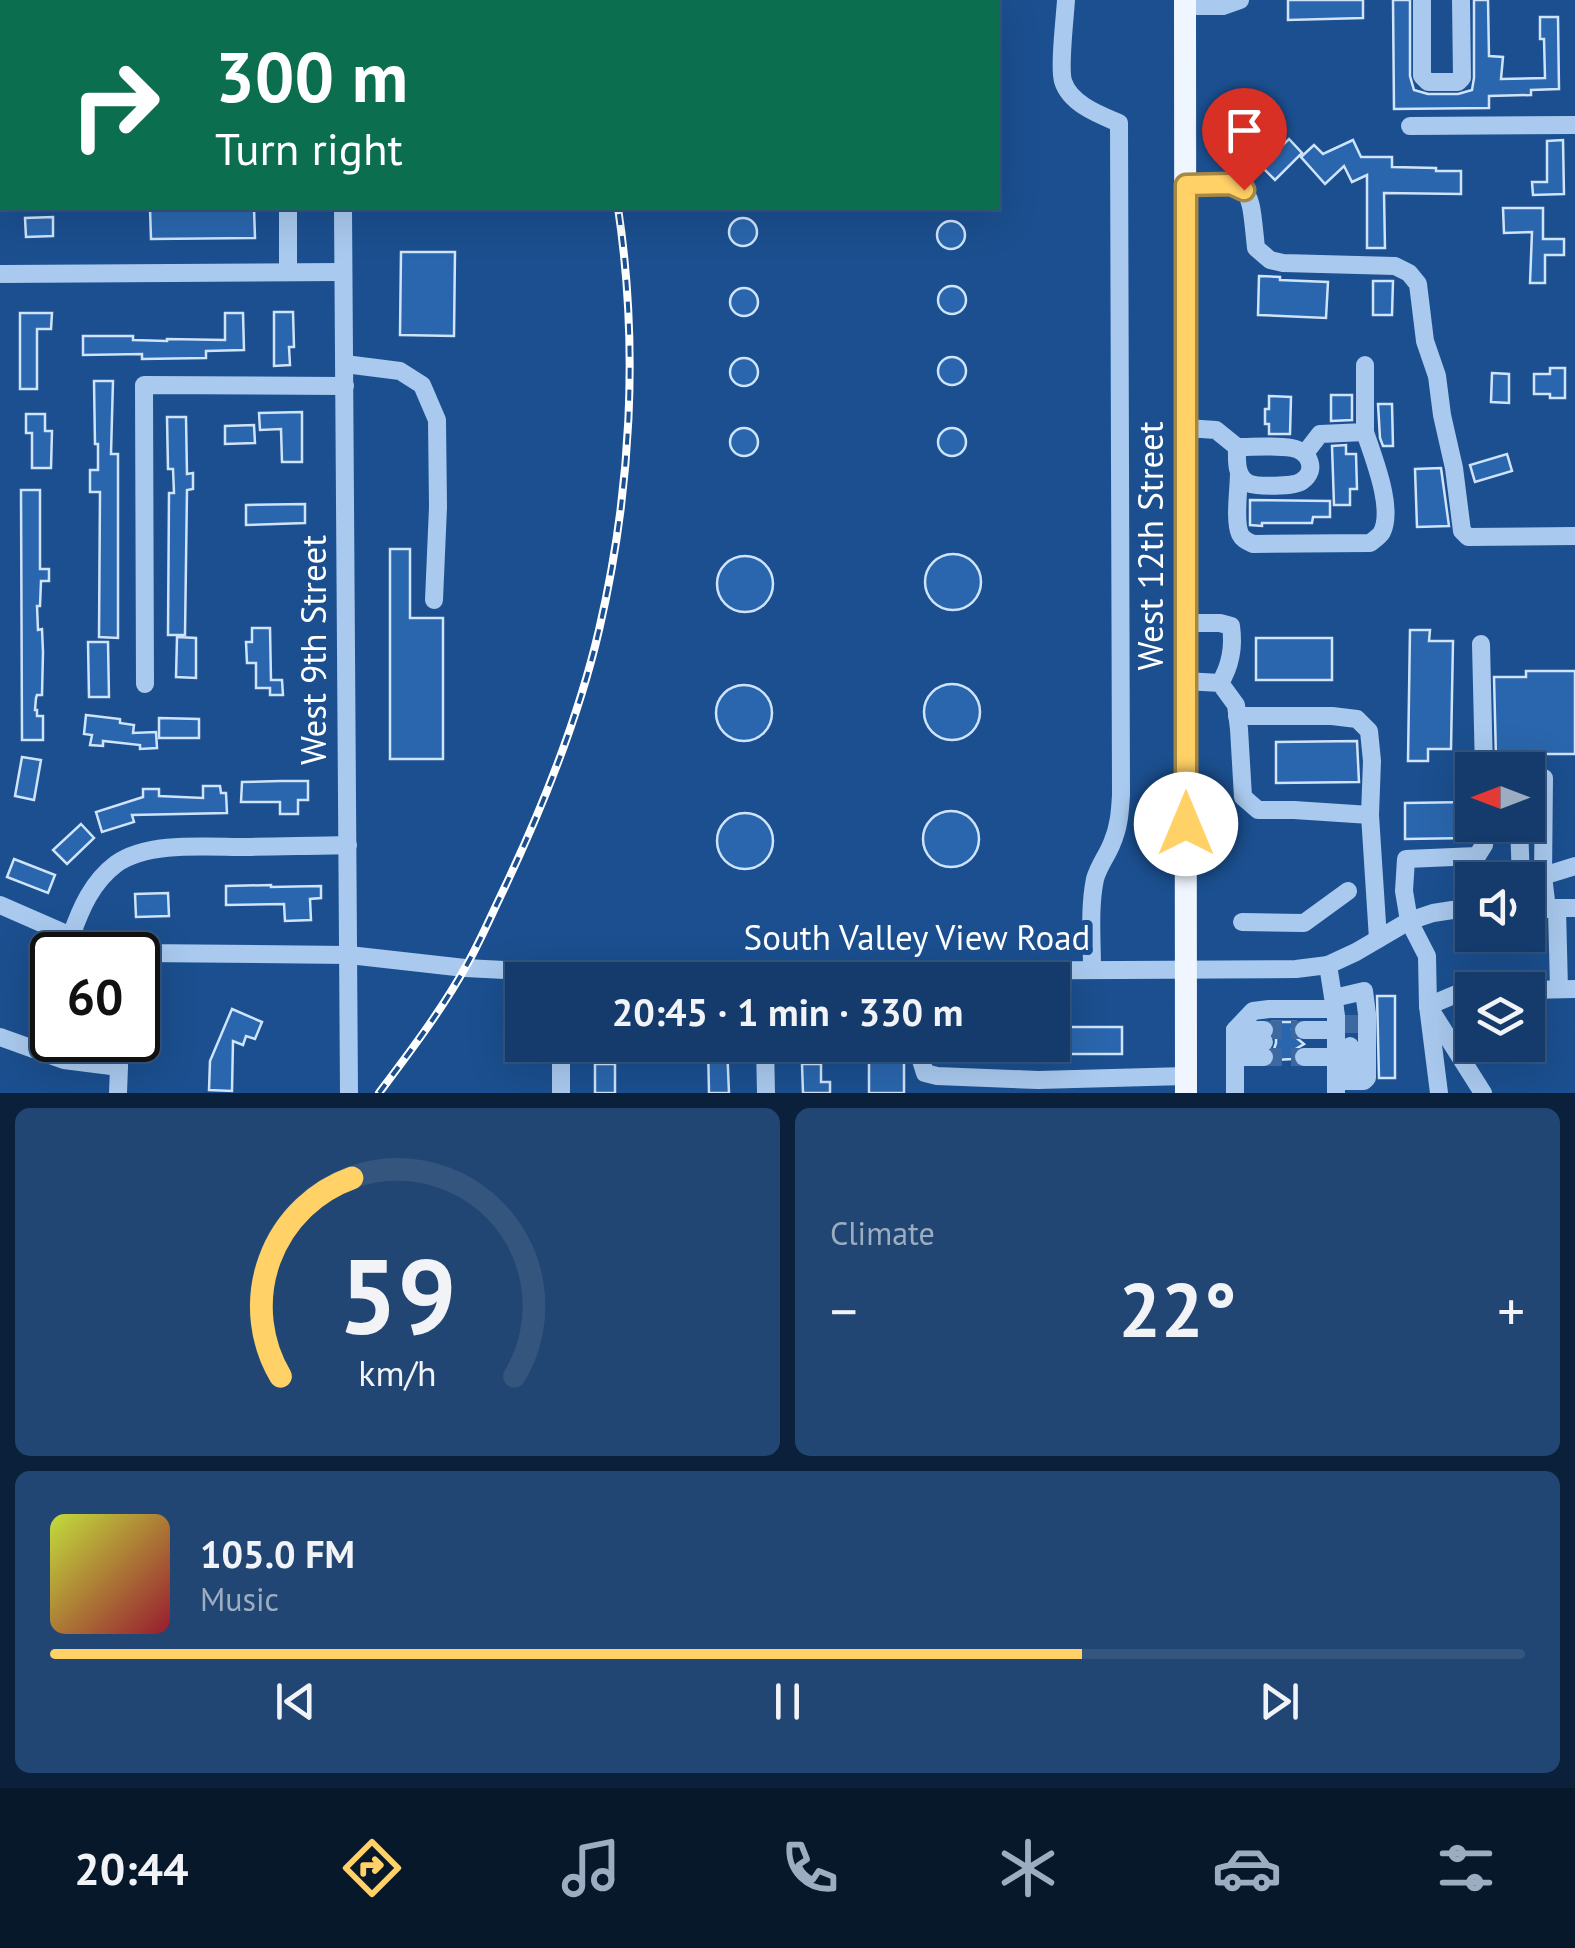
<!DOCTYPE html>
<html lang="en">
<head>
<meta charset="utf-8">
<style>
	:root { --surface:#143b6b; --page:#214673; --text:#f1f3f6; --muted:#9dadc1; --line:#33557e; --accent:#ffd166 }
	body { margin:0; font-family:"PT Sans",sans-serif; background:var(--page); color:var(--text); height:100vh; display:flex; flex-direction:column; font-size:38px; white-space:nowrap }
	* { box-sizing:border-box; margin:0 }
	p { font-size:32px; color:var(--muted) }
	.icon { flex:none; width:55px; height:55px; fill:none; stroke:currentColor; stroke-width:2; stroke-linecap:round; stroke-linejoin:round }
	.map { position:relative; height:1093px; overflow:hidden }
	.details { display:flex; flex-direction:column; gap:15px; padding:15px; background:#0b203b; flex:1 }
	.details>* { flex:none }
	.top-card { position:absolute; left:0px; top:0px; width:1000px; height:210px; box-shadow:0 10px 40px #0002,0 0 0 2px var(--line); background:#0b6e4f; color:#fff; overflow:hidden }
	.needle { width:65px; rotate:270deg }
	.tools { position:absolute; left:1455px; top:752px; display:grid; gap:20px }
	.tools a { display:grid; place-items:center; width:90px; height:90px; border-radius:0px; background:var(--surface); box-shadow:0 10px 40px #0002,0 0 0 2px var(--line); font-size:50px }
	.speed { position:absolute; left:30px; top:932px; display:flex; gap:20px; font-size:50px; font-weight:700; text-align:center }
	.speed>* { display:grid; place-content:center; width:130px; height:130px; border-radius:50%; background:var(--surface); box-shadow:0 10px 40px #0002,0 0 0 2px var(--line); line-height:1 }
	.speed .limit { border:5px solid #111; border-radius:15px; background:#fff; color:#111 }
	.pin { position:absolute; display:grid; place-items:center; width:85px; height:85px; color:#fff; margin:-102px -42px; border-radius:50% 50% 50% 0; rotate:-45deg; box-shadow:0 0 10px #0007 }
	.pin .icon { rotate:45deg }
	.me { position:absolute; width:110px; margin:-55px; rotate:0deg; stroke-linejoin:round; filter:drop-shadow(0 0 8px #0008) }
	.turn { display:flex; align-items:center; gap:35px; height:210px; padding:0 50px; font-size:45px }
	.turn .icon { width:130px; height:130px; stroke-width:2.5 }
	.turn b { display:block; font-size:70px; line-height:85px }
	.big { font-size:75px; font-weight:700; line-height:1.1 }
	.details .widget { flex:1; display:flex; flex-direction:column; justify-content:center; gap:15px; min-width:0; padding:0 35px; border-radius:15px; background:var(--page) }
	.details .dial { align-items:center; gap:0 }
	.dial svg { height:260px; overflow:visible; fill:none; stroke:var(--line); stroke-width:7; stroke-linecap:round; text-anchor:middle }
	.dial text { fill:var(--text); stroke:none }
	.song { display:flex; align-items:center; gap:30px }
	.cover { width:120px; height:120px; border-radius:15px; background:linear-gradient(135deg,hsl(70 70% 55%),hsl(350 70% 35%)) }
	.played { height:10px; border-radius:5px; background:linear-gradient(90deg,var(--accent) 70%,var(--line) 70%) }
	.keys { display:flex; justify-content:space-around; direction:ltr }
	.heat { display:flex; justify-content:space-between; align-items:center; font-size:55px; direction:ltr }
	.details .tiles { flex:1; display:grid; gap:15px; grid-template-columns:1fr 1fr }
	.widget:last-child { grid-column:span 2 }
	.trip { position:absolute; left:505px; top:962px; width:565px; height:100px; border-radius:0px; background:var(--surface); box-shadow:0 10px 40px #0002,0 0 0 2px var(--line); font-weight:700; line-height:100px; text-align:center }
	.dock { display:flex; height:160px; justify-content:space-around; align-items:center; background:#08182b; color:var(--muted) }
	.dock .icon { width:70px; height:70px }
	.dock .on { color:var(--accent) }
	.dock b { font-size:45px; color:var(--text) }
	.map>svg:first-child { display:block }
	.building { fill:#2a66ad; stroke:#cfe3fa; stroke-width:2.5 }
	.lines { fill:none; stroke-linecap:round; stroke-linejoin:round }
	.minor-tunnel { stroke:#3d69a0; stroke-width:18; stroke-dasharray:18 9; stroke-linecap:butt }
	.minor { stroke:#a9c9ee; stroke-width:18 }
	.major { stroke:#f0f6ff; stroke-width:22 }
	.rail-casing { stroke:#fff; stroke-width:8 }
	.rail { stroke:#1b4f8f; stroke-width:4; stroke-dasharray:11; stroke-linecap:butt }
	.route-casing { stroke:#a68842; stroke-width:25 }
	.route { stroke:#ffd166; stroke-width:18 }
	.labels { text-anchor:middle; stroke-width:10; stroke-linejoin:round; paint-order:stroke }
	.street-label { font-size:35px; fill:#fff; stroke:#1b4f8f }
</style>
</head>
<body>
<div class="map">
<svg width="1575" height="1093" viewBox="0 0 1575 1093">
	<rect width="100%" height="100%" fill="#1b4f8f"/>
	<g class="building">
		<polygon points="1288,0 1363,0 1363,18 1288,20"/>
		<polygon points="1393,0 1410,0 1410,76 1414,90 1428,94 1458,94 1472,90 1474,78 1474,0 1488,0 1489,56 1503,57 1501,79 1545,78 1544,39 1540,39 1540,17 1558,17 1559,89 1531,90 1531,95 1489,96 1489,108 1394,109"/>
		<polygon points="1241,127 1261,128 1258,168 1238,167"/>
		<polygon points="1289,139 1302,153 1275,180 1261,166"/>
		<polygon points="1353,140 1361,157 1392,157 1392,167 1436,168 1436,171 1461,171 1461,194 1384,193 1385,248 1367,248 1367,175 1352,182 1344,166 1325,184 1301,157 1314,145 1323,154"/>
		<polygon points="1563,140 1564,194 1533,195 1532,182 1547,182 1547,141"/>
		<polygon points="150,208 254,208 255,238 151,239"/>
		<polygon points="1503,208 1543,208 1543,239 1564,239 1564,255 1545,255 1545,283 1530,283 1532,232 1504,233"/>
		<polygon points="53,217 53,236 26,237 25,218"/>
		<circle cx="743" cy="232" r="14"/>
		<circle cx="951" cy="235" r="14"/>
		<polygon points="401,252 455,252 454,336 400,335"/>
		<polygon points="1259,276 1280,277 1280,280 1328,282 1326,318 1258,315"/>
		<polygon points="1373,281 1393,281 1392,315 1373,315"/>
		<circle cx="952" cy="300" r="14"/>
		<circle cx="744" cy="302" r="14"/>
		<polygon points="274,312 293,312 294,347 289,347 290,365 274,366"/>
		<polygon points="20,313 52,313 51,329 37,329 37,389 20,389"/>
		<polygon points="225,313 243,313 244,350 206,351 206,358 142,359 142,354 83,355 83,336 133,336 133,340 167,341 167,339 225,340"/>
		<circle cx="952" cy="371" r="14"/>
		<circle cx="744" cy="372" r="14"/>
		<polygon points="1550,368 1565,368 1565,398 1550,398 1550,394 1534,394 1534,374 1550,374"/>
		<polygon points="1492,373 1509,374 1509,403 1491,402"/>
		<polygon points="94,381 113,381 111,454 118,454 118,638 99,637 100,492 90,492 90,470 98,470 98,444 95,444"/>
		<polygon points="1331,395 1352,395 1352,420 1331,421"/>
		<polygon points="1269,396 1291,397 1290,434 1269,434 1269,424 1265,424 1265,409 1269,409"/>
		<polygon points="1378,404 1392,404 1393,446 1383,446 1380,438"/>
		<polygon points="302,412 302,462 282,462 281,429 260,430 259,413"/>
		<polygon points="26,414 45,414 45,431 52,431 51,468 32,468 32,433 26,433"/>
		<polygon points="167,417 186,417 187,474 193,473 193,489 187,490 185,635 168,635 169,493 174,493 173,469 168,469"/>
		<polygon points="254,425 255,443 225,444 225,426"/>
		<circle cx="744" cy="442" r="14"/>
		<circle cx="952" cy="442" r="14"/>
		<polygon points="1346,445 1346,454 1356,454 1357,489 1350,489 1350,505 1334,505 1332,446"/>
		<polygon points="1507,454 1512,471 1475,482 1470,465"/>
		<polygon points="1441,468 1449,526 1417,527 1415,469"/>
		<polygon points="21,490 40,490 40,569 49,569 49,581 41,581 40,606 37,606 38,630 42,629 43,652 42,695 37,695 36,698 35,710 37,710 37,716 43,716 43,740 22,740"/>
		<polygon points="1250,500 1330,501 1330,517 1313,517 1312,523 1262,523 1262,526 1250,525"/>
		<polygon points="305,504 305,523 246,525 246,505"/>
		<polygon points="390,549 410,549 410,618 443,618 443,759 390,759"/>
		<circle cx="953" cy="582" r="28"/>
		<circle cx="745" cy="584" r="28"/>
		<polygon points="252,628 270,628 271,680 282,680 283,695 270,695 270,688 256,688 256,663 247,663 246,642 252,642"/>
		<polygon points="1410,630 1430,630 1429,641 1453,641 1451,749 1428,749 1428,761 1408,761"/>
		<polygon points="177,637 196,638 196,678 176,677"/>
		<rect x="1256" y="638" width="76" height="42"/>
		<polygon points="88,642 108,642 109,697 89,697"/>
		<polygon points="1526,671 1575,671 1575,754 1512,754 1512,758 1496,758 1494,677 1526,677"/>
		<circle cx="952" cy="712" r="28"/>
		<circle cx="744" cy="713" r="28"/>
		<polygon points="86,715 120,719 120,723 134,725 133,733 156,732 157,748 140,749 140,745 103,741 103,746 90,745 92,735 84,734"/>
		<polygon points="159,718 199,719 199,738 159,738"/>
		<polygon points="1357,741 1359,782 1276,783 1276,742"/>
		<polygon points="22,757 41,760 34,800 15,796"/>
		<polygon points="280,781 308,781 308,800 298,800 298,814 280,814 280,802 241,802 242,782"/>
		<polygon points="203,786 220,786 221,793 226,793 227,813 132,815 134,822 102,832 96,812 143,797 143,789 159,789 159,796 203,798"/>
		<polygon points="1471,802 1471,838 1405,839 1405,803"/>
		<circle cx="951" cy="839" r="28"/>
		<circle cx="745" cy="841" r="28"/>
		<polygon points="81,824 94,838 67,864 53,850"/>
		<polygon points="14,859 55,875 48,893 7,877"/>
		<polygon points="271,885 271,887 321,886 321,898 310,899 311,920 285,921 284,904 226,905 226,886"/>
		<polygon points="168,893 169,916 136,917 135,894"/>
		<polygon points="1377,996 1395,996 1395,1078 1379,1078"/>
		<polygon points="232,1009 262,1022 255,1039 246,1036 243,1045 233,1041 232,1091 209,1090 210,1061"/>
		<polygon points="1273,1022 1295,1022 1292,1029 1293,1035 1304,1044 1294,1050 1292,1059 1276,1060 1274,1049 1276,1043 1276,1029"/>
		<rect x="1052" y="1027" width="70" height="27"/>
		<polygon points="708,1045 727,1045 729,1093 709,1093"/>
		<rect x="869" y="1045" width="35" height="48"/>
		<rect x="595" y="1064" width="20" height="29"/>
		<polygon points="802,1064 821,1064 821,1082 830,1082 830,1093 803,1093"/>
	</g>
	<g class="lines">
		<g class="minor-tunnel">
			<polyline points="1350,1015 1350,1046"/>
			<polyline points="1264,1030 1304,1030"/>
			<polyline points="1264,1057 1304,1057"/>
		</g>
		<g class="minor">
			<polyline points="9,0 9,2"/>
			<polyline points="292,0 292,2"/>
			<polyline points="342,0 342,2"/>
			<path d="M1066,0C1065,17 1059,67 1063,81C1070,104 1100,115 1119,123L1121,795C1120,812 1119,827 1112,843C1107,856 1099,865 1095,879C1089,908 1092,939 1092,969"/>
			<polyline points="1422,0 1422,76 1428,82 1458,82 1462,78 1461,0"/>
			<polyline points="1185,6 1223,6 1240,0"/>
			<polyline points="1410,126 1575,125"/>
			<path d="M1186,185C1254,184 1249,182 1256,248L1270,260L1283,263L1395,266L1409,273L1418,284L1425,341L1437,376L1442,415L1454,468L1462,531L1468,537L1575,536"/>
			<polyline points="0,203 2,194"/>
			<polyline points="343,208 349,1093"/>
			<polyline points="288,272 288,208"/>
			<polyline points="0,274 343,272"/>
			<polyline points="345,364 400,371 422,385 437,420 438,507 434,600"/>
			<path d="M1186,428L1216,430L1237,447C1237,459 1235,476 1248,483C1256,487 1294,487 1302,481C1318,470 1309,451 1292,448C1274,445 1254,447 1237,447"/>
			<polyline points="1306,452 1320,434 1365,432 1365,365"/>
			<path d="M1239,473C1239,488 1234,521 1240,534C1243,540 1247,541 1253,544L1370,543C1374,540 1380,536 1382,532C1394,507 1373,457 1365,432"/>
			<path d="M1185,623H1220L1231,626C1234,647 1231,665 1220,683"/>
			<polyline points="1481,644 1484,770"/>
			<polyline points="1185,681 1220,683 1236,705 1239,729 1243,797 1258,810 1294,810 1370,815 1378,939"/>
			<polyline points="145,684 144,385 345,386"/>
			<polyline points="1237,716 1332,716 1357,719 1369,731 1372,761 1370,815"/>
			<polyline points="1544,778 1543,876 1547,909"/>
			<polyline points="1519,825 1521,880"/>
			<polyline points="1543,876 1575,866"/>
			<polyline points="0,905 71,936 141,953 349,955 465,968 561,973 1296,969 1328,965 1356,952 1409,921 1433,913 1472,907"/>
			<polyline points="1528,908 1575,908"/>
			<polyline points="1557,909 1559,989"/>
			<polyline points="1242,922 1304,923 1348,891"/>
			<path d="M71,936C81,908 92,882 116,864C148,841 208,847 246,847C280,846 314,846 348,845"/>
			<polyline points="1328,965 1336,1016 1336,1093"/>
			<polyline points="1472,990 1466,990 1428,1006 1483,1093"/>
			<polyline points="1528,990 1575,989"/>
			<polyline points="1334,998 1364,991 1367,1014 1367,1078 1364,1081 1336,1081"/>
			<polyline points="1235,1030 1264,1030"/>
			<polyline points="1304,1030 1336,1030"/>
			<polyline points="0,1037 64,1060 119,1067"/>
			<polyline points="1235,1043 1264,1042"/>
			<polyline points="561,1045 561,1093"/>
			<polyline points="765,1045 766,1093"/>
			<polyline points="919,1045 920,1057 925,1073 937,1076 1038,1080 1186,1076"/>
			<polyline points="1235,1057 1264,1057"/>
			<polyline points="1304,1057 1336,1057"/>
			<polyline points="1350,1081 1350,1046"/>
			<polyline points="118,1093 120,1040"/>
			<polyline points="1235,1093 1235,1030 1253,1011 1269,1009 1335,1009"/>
			<polyline points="1439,1093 1428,1006 1427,956 1409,921 1404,891 1406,859 1477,856 1484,845 1485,825"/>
		</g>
		<polyline class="major" points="1185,0 1186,1093"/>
		<defs>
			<g id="rail">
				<polyline points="580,0 580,2"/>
				<path d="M379,1093C409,1053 441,1011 465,968C479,944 490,918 502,893C542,809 578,720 599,630C631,493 639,347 618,208"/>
			</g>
		</defs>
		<use href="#rail" class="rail-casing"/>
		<use href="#rail" class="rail"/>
	</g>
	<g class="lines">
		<defs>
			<polyline id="route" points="1186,824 1186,185 1231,184 1244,190"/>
		</defs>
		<use href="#route" class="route-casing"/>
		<use href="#route" class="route"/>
	</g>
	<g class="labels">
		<g class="street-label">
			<text transform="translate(1151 546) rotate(-90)" y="12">West 12th Street</text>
			<text transform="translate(314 650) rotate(-90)" y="12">West 9th Street</text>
			<text x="917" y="950">South Valley View Road</text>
		</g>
	</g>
</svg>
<div class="tools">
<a><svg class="needle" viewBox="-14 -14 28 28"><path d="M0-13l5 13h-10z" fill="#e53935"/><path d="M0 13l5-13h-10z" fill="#9dadc1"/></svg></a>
<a><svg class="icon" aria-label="sound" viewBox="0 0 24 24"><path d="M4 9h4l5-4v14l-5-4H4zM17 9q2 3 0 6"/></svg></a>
<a><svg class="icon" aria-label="layers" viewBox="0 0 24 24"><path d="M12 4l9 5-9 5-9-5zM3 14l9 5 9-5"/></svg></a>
</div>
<div class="speed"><div class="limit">60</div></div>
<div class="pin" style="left:1244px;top:190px;background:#d93025"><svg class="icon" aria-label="arrive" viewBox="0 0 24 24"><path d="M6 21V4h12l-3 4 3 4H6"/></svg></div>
<svg class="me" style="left:1186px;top:824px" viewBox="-20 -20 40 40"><circle r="19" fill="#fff"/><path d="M0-13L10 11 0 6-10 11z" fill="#ffd166"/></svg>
<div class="trip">20:45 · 1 min · 330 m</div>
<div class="top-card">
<div class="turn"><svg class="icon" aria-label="right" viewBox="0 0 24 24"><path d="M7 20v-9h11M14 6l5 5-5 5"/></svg><div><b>300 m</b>Turn right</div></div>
</div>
</div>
<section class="details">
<div class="tiles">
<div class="widget dial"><svg viewBox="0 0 100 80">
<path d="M14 69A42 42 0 1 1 86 69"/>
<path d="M14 69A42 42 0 0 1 36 8" stroke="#ffd166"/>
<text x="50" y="56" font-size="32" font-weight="700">59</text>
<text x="50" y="72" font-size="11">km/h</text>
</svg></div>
<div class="widget"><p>Climate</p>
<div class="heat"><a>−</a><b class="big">22°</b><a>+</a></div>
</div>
<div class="widget">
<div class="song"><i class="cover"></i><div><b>105.0 FM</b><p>Music</p></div></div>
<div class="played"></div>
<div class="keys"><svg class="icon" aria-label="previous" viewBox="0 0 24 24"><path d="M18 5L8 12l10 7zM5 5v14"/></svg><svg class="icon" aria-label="pause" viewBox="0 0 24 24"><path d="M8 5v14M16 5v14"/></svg><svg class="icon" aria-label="next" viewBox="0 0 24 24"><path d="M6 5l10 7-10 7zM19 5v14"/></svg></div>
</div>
</div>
</section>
<nav class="dock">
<b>20:44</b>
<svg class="icon on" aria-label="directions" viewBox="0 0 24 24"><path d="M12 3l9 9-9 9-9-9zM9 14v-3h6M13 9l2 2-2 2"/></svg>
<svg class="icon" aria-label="music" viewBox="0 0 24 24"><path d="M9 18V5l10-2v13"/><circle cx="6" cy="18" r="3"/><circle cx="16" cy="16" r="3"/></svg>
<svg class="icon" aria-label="phone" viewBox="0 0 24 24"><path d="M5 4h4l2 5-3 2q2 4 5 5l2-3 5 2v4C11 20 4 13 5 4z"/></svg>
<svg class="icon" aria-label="climate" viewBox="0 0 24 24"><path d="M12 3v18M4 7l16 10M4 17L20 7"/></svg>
<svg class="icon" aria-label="car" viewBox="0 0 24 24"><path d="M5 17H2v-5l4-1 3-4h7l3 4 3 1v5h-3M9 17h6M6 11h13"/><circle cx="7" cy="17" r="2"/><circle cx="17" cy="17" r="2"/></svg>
<svg class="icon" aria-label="filters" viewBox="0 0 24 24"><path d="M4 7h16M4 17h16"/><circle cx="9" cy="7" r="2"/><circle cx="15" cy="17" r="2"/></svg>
</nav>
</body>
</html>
